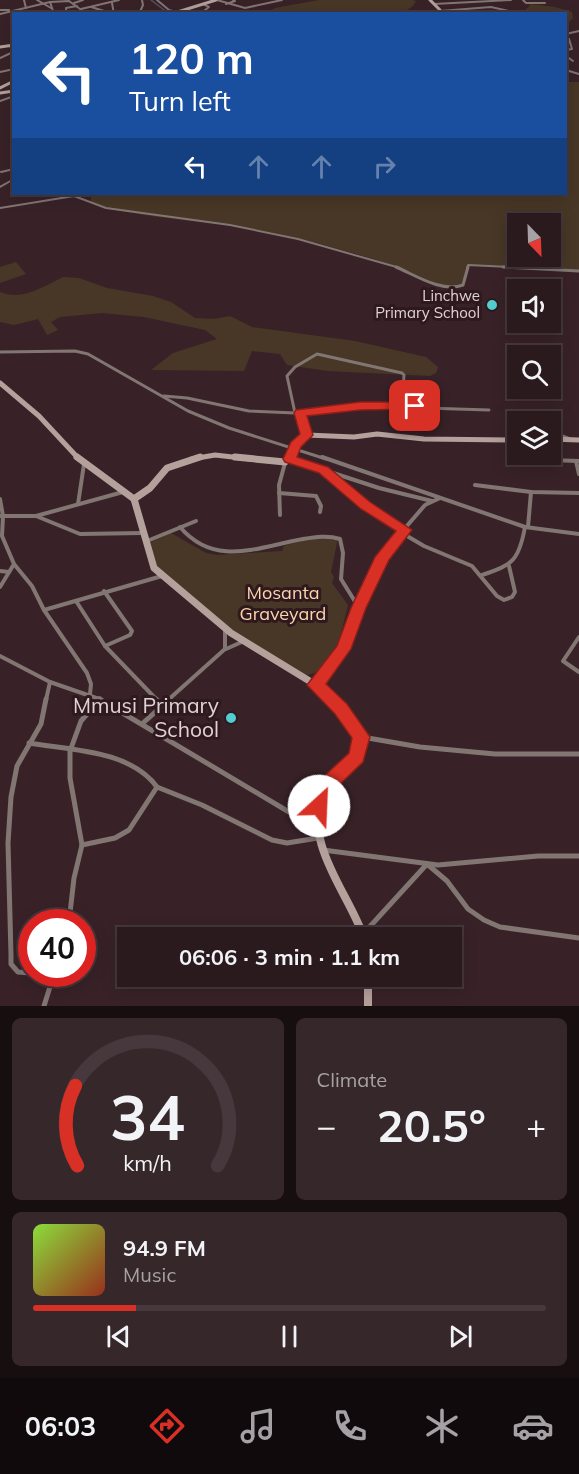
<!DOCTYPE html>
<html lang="en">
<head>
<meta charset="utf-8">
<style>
	:root { --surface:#2a1a1e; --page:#36272b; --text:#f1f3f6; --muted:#a5a1a4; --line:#46383c; --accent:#d93025 }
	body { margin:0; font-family:Mulish,sans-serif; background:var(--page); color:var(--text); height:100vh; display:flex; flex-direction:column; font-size:22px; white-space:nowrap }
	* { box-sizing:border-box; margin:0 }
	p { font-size:20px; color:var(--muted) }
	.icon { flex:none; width:33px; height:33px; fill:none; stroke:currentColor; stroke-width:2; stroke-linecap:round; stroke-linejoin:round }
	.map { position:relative; height:1006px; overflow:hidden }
	.drawer { display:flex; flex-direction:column; gap:12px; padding:12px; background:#170e10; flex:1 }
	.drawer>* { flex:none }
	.banner { position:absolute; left:12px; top:12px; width:555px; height:183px; border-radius:0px; box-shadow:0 3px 15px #0003,0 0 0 2px var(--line); background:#1a4fa0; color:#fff; overflow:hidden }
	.needle { width:39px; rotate:157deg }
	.fabs { position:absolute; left:507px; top:213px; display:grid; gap:12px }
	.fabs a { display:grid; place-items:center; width:54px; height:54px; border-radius:0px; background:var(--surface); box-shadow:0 3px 15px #0003,0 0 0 2px var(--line); font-size:30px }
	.speed { position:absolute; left:18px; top:909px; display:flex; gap:12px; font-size:30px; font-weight:700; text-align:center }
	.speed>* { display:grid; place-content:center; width:78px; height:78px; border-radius:50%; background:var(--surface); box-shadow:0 3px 15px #0003,0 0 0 2px var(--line); line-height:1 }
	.speed .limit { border:9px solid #d22; background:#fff; color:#111 }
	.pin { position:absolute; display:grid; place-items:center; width:51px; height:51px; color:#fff; margin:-26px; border-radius:12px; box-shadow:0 3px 9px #0006 }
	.me { position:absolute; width:66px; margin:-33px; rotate:25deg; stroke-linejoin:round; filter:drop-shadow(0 0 4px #0008) }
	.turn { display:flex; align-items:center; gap:21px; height:126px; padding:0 18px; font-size:27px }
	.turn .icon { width:78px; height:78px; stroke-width:2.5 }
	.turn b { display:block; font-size:42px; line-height:51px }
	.lanes { display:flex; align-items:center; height:57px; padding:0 18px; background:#0003; justify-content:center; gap:30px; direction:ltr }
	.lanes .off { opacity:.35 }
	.big { font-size:45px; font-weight:700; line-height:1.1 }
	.drawer .widget { flex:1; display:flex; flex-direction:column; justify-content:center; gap:9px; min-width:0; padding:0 21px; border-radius:9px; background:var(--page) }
	.drawer .dial { align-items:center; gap:0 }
	.dial svg { height:156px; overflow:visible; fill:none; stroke:var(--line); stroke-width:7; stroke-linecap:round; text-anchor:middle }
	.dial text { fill:var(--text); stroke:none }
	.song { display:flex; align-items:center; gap:18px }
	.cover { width:72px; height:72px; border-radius:9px; background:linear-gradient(135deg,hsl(90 70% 55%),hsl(10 70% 35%)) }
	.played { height:6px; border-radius:3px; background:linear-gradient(90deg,var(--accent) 20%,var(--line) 20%) }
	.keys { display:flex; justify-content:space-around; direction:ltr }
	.heat { display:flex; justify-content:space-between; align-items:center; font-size:33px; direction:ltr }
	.drawer .tiles { flex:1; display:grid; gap:12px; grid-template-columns:1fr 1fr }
	.widget:last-child { grid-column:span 2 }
	.trip { position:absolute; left:117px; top:927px; width:345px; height:60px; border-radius:0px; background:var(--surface); box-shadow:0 3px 15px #0003,0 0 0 2px var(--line); font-weight:700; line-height:60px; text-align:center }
	.tab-bar { display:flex; height:96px; justify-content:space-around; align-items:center; background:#110a0c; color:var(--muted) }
	.tab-bar .icon { width:42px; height:42px }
	.tab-bar .current { color:var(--accent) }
	.tab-bar b { font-size:27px; color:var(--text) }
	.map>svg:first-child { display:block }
	.green { fill:#483726; fill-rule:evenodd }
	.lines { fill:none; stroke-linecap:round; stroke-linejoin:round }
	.stream { stroke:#584d63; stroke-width:1.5 }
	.street-far3 { stroke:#827673; stroke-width:2 }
	.street-far2 { stroke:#827673; stroke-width:3 }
	.street-far1 { stroke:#827673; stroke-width:4 }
	.street { stroke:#827673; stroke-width:5 }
	.secondary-far3 { stroke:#b4a19c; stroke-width:3 }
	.secondary-far2 { stroke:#b4a19c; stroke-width:5 }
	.secondary-far1 { stroke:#b4a19c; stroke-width:7 }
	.secondary { stroke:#b4a19c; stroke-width:8 }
	.route { fill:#d93025; stroke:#8d1f18; stroke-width:1.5 }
	.poi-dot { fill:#52cdd0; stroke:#2e191f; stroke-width:2 }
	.labels { text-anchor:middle; stroke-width:6; stroke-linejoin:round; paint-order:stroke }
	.far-poi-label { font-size:15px; fill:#e0d1d4; stroke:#2e191f; text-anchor:end }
	.park-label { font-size:18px; fill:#fed4ab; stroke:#2e191f }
	.near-poi-label { font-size:21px; fill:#e0d1d4; stroke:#2e191f; text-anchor:end }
</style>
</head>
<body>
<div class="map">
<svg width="579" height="1006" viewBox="0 0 579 1006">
	<rect width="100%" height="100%" fill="#382228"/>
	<g class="green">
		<polygon points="319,0 412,0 416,1 413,6 404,12 405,13 266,13 275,8"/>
		<polygon points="529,4 555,7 572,12 573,18 566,25 566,14 521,13 530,6"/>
		<path d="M566,82H579V271L468,265L463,285C448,296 403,269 386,263C371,258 354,253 338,249C303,238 263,230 226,225C182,219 134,217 91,203V194H566ZM518,224H550V256H518Z"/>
		<polygon points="16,262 26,274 0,283 0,267"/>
		<path d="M63,277L79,278L107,288L153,296L171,302L195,318L214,319L230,316L252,327L355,341L426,357L438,367L436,373L430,376L328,371L287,365L280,354L252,351L244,371L151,370L173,353L217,339L205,330L144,317L102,313L60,317L51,322L58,330L47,335L38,319L14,325L0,322V292C22,301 43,287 63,277Z"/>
		<path d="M171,533L206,553L217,555L282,551L284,546L310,538H338L331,572L334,577L332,583L348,605C341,632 336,672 303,676L235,633L157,569L149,543Z"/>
	</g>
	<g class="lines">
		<polyline class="stream" points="151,0 168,13"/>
		<g class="street-far3">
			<polyline points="24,0 26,8"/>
			<polyline points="37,0 51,8"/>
			<polyline points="157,0 169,10 176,12"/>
			<polyline points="217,0 245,8 282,0"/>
			<polyline points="523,0 526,3 545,3"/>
			<polyline points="50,2 69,1 87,14"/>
			<polyline points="74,3 83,0"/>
			<polyline points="226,4 235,1 233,0"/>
			<polyline points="434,4 511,0"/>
			<polyline points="91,7 114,14 112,3"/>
			<polyline points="81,9 119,0"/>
			<polyline points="0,10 9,10"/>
			<polyline points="181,11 198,14"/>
			<polyline points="440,11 491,7 513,12 509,14"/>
			<polyline points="0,14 50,2 54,14"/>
			<polyline points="58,14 66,11 66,8 77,6"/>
			<polyline points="139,14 143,5 142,0"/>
			<polyline points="200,14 209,7 203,4"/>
			<polyline points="566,34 579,31"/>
			<polyline points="566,38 569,39 572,49 566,50"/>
			<polyline points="566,56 573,61"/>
			<polyline points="0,58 13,52 10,46"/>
			<polyline points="566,70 579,74"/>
			<polyline points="0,72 14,69"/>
			<polyline points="0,101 14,96"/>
			<polyline points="1,172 14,169"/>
			<polyline points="0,187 14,179"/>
			<polyline points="0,208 74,196 106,208 230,225 298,239 400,268"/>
			<polyline points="467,268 468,265 530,268"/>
		</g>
		<g class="street-far2">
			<path d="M396,267C415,275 442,293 463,285L468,267"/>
			<polyline points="503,267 579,271"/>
			<polyline points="0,352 75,351 88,354 188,411 229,428 326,459"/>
			<polyline points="164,396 187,398 249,411 295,413"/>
			<polyline points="295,413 287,376 295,367 317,354 402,373 404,375 402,406"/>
			<polyline points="515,426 518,426"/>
			<polyline points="550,431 570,439"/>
			<polyline points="307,435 300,413 360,406 489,410"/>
		</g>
		<g class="street-far1">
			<polyline points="322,457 525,527 579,534"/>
			<polyline points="289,459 324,470 365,506 405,530"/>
			<polyline points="549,460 579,461"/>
			<polyline points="576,461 579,474"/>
			<polyline points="327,471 379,488 432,501"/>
			<polyline points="475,485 531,492 579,493"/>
			<polyline points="279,493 316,496 321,506 320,512"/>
			<polyline points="0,499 3,516 2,536 14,564 0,587"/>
			<polyline points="78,504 84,464"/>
			<polyline points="280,515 279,485 285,463"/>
			<polyline points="0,516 36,516 123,492"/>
			<polyline points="36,516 80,534 143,533"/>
			<path d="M180,527C215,568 258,547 303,539C315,537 328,535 340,539L343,553L341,579L359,608"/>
			<polyline points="528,527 531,492"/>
			<polyline points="402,533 424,546 472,566 497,596 504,600 512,597 515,592 509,566"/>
			<polyline points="147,541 196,521"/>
			<polyline points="14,564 32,586 44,610 87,673 91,684 90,694"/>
			<polyline points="0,571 9,572"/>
			<path d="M482,575C513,565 519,560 525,527"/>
			<polyline points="104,591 132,631 130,635 105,646"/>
			<polyline points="76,601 105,646 157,700"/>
			<polyline points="44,610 162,576"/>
			<polyline points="579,637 563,661 579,672"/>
			<polyline points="226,649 244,641"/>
			<polyline points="0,656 50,682 102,700"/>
			<polyline points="316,685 344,649 359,608 387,549 425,505 440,498"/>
			<polyline points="46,700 50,682"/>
			<polyline points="168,700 225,649 225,629"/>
		</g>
		<g class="street">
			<polyline points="46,699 41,724 17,766 11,797 8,843 11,955 11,964 18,972 54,975"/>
			<polyline points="99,699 289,812 317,823"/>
			<polyline points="156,699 162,705"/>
			<polyline points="143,723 170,699"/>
			<polyline points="362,737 420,747 495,754 579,754"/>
			<path d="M29,743C71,750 130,750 157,787"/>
			<polyline points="82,845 115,838 129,830 157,787 202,805 272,840 287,843 318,838"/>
			<polyline points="323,850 438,865 538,856 579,856"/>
			<polyline points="69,922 74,878 82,845 70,778 70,751 81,721 100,699"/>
			<polyline points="364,933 427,864 447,881 468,909 484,920 500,927 579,938"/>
			<polyline points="44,1006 54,974"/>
		</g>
		<g class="secondary-far3">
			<polyline points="430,0 440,10 437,14"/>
			<polyline points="171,14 216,0"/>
			<polyline points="0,47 14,45"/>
			<polyline points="0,88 14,81"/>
			<polyline points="0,93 14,91"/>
		</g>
		<g class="secondary-far2">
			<polyline points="0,383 39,416 79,459"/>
			<polyline points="550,439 579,440"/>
			<polyline points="192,459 215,455 250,459"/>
			<polyline points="289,459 295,445 307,435 354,437 377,434 424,439 518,440"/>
		</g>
		<g class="secondary-far1">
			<polyline points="77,457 134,499 154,568 231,633 316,685 332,700"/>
			<polyline points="235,457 285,462 290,457"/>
			<polyline points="134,499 150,488 167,468 200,457"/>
		</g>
		<g class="secondary">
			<path d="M330,699L341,709L361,737C356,772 335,767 324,792C301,842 349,893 364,938"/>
			<polyline points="368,976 368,1006"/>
		</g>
	</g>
	<polygon class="route" points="360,402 415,402 421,406 415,409 360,410 307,416 313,435 301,447 297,457 328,467 370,502 412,530 389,560 366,608 351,649 326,684 347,704 370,737 363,762 334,790 326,812 319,814 313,812 310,806 320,780 349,753 352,738 335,714 307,685 337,646 351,608 375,557 396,531 361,509 319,473 285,462 283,459 291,442 300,434 294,413 296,410"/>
	<g class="poi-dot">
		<circle cx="492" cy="305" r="6"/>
		<circle cx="231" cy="718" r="6"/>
	</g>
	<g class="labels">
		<g class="far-poi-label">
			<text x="480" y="301">Linchwe<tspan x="480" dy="17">Primary School</tspan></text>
		</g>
		<g class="park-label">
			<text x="283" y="599">Mosanta<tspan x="283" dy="21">Graveyard</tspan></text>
		</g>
		<g class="near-poi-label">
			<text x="219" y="713">Mmusi Primary<tspan x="219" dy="24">School</tspan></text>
		</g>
	</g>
</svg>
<div class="fabs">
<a><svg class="needle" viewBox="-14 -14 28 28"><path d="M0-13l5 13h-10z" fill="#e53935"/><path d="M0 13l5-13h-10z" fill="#a5a1a4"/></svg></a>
<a><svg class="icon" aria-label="sound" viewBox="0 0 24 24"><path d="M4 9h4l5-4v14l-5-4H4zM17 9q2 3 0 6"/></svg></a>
<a><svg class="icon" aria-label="search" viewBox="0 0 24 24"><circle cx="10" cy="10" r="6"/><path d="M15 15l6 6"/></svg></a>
<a><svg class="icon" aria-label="layers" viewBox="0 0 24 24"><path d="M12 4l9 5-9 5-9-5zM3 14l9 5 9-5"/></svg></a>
</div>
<div class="speed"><div class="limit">40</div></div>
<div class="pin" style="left:415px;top:406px;background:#d93025"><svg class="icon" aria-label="arrive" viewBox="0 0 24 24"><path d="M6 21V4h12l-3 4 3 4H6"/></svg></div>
<svg class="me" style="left:319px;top:806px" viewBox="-20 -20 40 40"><circle r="19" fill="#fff"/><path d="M0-13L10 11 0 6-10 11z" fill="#d93025"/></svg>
<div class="trip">06:06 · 3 min · 1.1 km</div>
<div class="banner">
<div class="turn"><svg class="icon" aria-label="left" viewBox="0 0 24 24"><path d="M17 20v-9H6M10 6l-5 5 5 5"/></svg><div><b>120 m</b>Turn left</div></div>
<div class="lanes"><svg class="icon" aria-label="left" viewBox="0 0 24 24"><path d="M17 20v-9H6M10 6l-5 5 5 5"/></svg><svg class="icon off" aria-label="ahead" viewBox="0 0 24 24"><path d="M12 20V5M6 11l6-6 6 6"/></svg><svg class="icon off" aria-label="ahead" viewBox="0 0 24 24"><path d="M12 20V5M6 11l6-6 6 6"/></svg><svg class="icon off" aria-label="right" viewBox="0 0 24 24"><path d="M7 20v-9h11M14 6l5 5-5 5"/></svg></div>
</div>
</div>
<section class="drawer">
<div class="tiles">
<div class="widget dial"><svg viewBox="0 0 100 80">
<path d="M14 69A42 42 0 1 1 86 69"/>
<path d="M14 69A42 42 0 0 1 13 28" stroke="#d93025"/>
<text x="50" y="56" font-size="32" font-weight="700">34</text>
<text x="50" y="72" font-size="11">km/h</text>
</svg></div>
<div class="widget"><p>Climate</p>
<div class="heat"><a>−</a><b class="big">20.5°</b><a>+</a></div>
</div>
<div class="widget">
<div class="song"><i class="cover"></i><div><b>94.9 FM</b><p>Music</p></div></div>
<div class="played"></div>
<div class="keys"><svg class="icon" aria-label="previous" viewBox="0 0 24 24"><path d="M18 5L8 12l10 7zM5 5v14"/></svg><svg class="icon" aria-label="pause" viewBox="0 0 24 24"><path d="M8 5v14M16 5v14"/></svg><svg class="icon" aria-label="next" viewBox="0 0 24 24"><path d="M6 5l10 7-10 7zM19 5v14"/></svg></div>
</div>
</div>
</section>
<nav class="tab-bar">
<b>06:03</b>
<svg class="icon current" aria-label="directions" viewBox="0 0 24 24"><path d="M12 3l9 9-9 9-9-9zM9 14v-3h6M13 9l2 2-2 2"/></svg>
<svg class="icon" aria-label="music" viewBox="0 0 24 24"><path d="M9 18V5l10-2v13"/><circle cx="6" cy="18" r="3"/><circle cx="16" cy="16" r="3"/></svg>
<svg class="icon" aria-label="phone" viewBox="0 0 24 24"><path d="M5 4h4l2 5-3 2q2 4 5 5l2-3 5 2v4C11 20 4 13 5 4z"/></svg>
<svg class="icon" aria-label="climate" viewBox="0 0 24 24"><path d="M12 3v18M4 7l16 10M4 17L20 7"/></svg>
<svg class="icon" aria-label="car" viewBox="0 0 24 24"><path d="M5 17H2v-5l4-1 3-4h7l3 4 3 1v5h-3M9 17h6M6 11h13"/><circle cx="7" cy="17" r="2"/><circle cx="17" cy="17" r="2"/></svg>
</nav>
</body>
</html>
